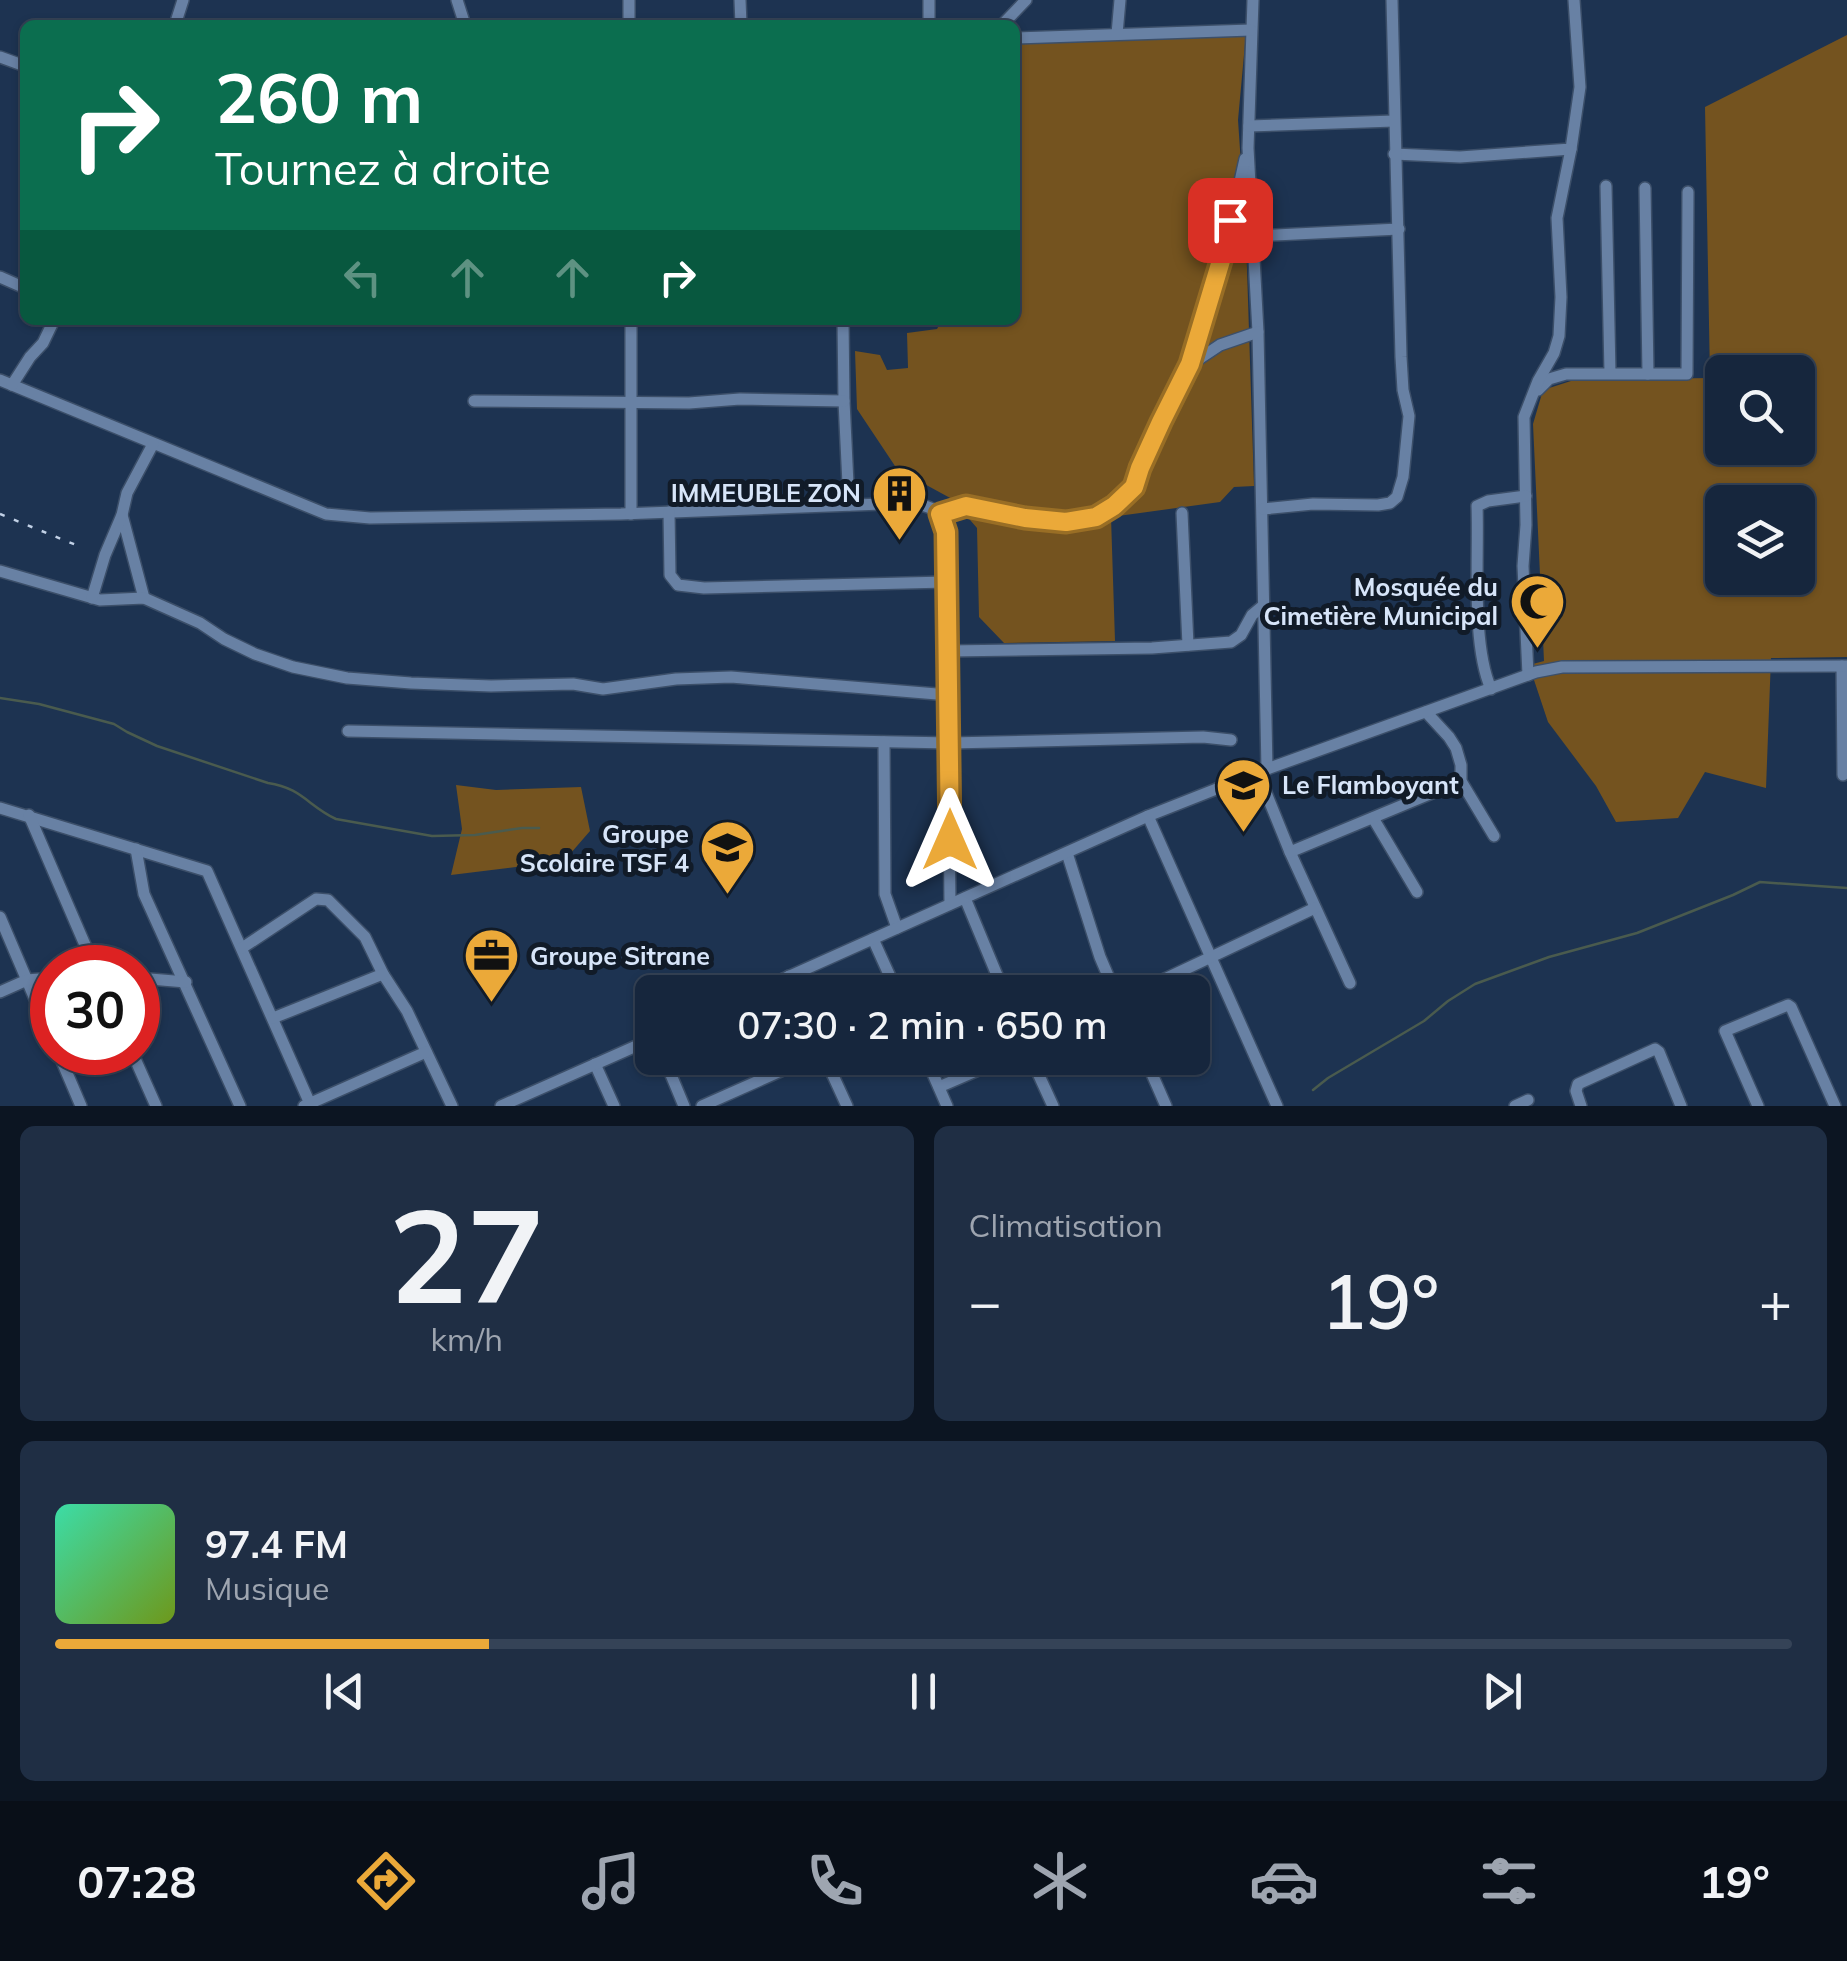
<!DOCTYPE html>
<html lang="fr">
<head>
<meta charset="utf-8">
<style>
	:root { --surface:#16263d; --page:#1f2e44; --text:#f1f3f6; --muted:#9ea5b0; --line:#354357; --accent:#eba939 }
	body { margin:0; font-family:Mulish,sans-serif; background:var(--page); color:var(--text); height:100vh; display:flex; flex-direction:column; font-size:38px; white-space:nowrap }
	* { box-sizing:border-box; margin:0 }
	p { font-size:32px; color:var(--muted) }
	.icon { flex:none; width:55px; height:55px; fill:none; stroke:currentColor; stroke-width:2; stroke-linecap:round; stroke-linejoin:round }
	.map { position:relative; height:1106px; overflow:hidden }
	.side { display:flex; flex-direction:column; gap:20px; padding:20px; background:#0c1522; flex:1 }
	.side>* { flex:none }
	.banner { position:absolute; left:20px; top:20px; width:1000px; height:305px; border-radius:15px; box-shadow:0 2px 8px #0004,0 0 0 2px var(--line); background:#0b6e4f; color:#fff; overflow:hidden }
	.tools { position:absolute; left:1705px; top:355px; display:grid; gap:20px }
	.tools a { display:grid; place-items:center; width:110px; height:110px; border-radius:15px; background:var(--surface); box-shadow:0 2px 8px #0004,0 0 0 2px var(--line); font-size:50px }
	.speed { position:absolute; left:30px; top:945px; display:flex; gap:20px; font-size:50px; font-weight:700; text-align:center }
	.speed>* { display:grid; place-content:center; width:130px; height:130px; border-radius:50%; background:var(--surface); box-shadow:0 2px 8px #0004,0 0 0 2px var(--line); line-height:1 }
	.speed .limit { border:15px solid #d22; background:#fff; color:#111 }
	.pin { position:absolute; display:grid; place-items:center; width:85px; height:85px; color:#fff; margin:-42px; border-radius:20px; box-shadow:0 5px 15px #0006 }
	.me { position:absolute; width:110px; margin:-55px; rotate:0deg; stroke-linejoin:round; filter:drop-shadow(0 0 8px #0008) }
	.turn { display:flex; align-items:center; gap:35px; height:210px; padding:0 30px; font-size:45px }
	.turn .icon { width:130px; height:130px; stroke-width:2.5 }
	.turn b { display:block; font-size:70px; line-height:85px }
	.lanes { display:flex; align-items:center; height:95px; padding:0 30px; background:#0003; justify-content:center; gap:50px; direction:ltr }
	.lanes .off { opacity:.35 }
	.big { font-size:75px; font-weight:600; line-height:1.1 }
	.side .tile { flex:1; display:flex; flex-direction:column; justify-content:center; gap:15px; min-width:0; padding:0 35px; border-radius:15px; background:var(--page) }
	.side .dial { align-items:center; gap:0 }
	.dial b { font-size:130px; line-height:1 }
	.song { display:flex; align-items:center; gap:30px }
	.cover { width:120px; height:120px; border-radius:15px; background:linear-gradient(135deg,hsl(160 70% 55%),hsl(80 70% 35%)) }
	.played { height:10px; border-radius:5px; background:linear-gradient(90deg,var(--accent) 25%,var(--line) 25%) }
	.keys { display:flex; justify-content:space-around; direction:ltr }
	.heat { display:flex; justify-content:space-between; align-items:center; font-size:55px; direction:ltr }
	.side .tiles { flex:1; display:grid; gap:20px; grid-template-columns:1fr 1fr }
	.tile:last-child { grid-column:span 2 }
	.trip { position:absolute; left:635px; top:975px; width:575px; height:100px; border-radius:15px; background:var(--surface); box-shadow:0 2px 8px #0004,0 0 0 2px var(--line); font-weight:600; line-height:100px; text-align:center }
	.tabs { display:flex; height:160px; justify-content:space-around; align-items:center; background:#090f18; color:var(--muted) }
	.tabs .icon { width:70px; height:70px }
	.tabs .active { color:var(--accent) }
	.tabs b { font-size:45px; color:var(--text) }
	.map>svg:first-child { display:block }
	.green { fill:#74531f; fill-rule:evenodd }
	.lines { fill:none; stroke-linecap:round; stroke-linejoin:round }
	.stream { stroke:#4a5b4e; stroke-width:2.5 }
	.minor-casing { stroke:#3c4f69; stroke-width:14 }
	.minor { stroke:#6881a4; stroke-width:11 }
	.rail { stroke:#c2d1e6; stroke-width:2.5; stroke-dasharray:5 10; stroke-linecap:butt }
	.route-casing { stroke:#996e25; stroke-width:25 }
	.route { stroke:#eba939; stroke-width:18 }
	.labels { text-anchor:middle; stroke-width:10; stroke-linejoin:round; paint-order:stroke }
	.poi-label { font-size:25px; font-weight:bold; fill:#d7e5f9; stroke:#111b28; text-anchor:end }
</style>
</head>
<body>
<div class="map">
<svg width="1847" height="1106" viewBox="0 0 1847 1106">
	<rect width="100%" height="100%" fill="#1d3351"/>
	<g class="green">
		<polygon points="1246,33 1238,120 1246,238 1254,486 1234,487 1220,502 1111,517 1115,641 1004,643 979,617 977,528 952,499 897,469 857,409 855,351 880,355 887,370 908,368 907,333 937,329 942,320 1015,320 1015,40"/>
		<path d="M1847,35V657L1771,658L1766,788L1705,772L1678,818L1616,822L1596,786L1548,722L1529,665L1544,661L1533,424L1543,390L1574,380L1710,378L1705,107ZM1722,372H1798V448H1722ZM1722,502H1798V578H1722Z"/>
		<polygon points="456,785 496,790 581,787 590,831 564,861 451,875 462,829"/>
	</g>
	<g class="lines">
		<g class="stream">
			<path d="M0,698L39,704L114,724L127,732L157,746L268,783C302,788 308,806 336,819L432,836L475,835L522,828H539"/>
			<polyline points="1313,1090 1328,1078 1424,1021 1448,1001 1475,984 1549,957 1637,933 1733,895 1760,882 1847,888"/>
		</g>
		<defs>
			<g id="minor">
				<polyline points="457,0 465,25"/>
				<polyline points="740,0 741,25"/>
				<polyline points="1253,0 1248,148 1258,332 1267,769"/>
				<polyline points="175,25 183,0"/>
				<polyline points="629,25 629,0"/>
				<polyline points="929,25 929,0"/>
				<polyline points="1002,25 1026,0"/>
				<polyline points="1117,34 1120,0"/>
				<polyline points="1015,38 1251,30"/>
				<polyline points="0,57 25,66"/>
				<polyline points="1249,126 1394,121"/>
				<polyline points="1394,154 1460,157 1571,149 1580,87 1574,0"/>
				<polyline points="1606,186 1610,373"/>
				<polyline points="1645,188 1648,374"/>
				<polyline points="1253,236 1399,229"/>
				<polyline points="0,277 25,288"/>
				<polyline points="843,320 844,401 849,505"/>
				<polyline points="1190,365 1220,345 1258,332"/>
				<path d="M0,380L326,514L370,518L621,514L909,503C930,505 942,510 946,532L950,904"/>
				<polyline points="12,385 30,357 43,343 54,320"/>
				<polyline points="1538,390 1549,379 1566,374 1687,374 1688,192"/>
				<polyline points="474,401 689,403 740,399 844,401"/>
				<polyline points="1263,509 1313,504 1378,505 1390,503 1397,497 1403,477 1409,416 1403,390 1401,357 1392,0"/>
				<polyline points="669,512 670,575 678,585 704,588 946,582"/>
				<polyline points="1182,513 1188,645"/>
				<polyline points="631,514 631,320"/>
				<polyline points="940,514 965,506 1025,518 1066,522 1096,517 1114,506 1134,487 1140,469 1161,422 1190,365 1226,244 1245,159"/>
				<polyline points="122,515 144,598"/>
				<polyline points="0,571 100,600 144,598 200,623 224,639 255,654 293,667 347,678 411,683 491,686 573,684 603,689 676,679 731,677 949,695"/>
				<polyline points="92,598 105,555 122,515 127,493 153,444"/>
				<polyline points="948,651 1152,648 1231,642 1241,635 1252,615 1264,605"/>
				<polyline points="1842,666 1843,775"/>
				<polyline points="1528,675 1523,566 1526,525 1524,417 1538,381 1554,353 1559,336 1561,297 1557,218 1571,149"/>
				<path d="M1491,689C1471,643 1479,557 1477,506L1488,501L1526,496"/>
				<polyline points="1426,712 1449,737 1456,748 1461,765 1461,781 1494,836"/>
				<polyline points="348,731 950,743 1203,737 1231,740"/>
				<polyline points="884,742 885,894 897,928"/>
				<polyline points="1258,773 1290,852 1350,983"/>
				<polyline points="0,808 207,871 311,1106"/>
				<polyline points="29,815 95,968"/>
				<polyline points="1148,816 1277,1106"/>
				<polyline points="1373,818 1417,892"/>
				<polyline points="136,849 144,894 240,1106"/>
				<polyline points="1290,852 1461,781"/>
				<polyline points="1067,853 1100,957 1115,992"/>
				<polyline points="965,898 1004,992"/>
				<polyline points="0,917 52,1039"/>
				<polyline points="873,939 897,992"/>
				<polyline points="242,948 316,899 328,900 365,937 383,974 407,1011 452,1106"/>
				<polyline points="789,976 796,992"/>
				<polyline points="138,978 186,982"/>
				<polyline points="0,992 27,980 52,978"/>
				<polyline points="754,992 1148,816 1267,769 1536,672 1562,667 1847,666"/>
				<polyline points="1137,992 1315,908"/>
				<polyline points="273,1018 383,974"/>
				<polyline points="58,1052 81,1106"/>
				<polyline points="132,1052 156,1106"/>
				<polyline points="664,1058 684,1106"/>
				<polyline points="825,1058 847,1106"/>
				<polyline points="926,1058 947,1106"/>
				<polyline points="1031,1058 1053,1106"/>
				<polyline points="1145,1058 1166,1106"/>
				<polyline points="595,1064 614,1106"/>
				<polyline points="939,1087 1006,1058"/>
				<polyline points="304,1106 426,1052"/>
				<polyline points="501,1106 652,1039"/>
				<polyline points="702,1106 810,1058"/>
				<polyline points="1515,1106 1528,1100"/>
				<polyline points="1581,1106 1576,1091 1578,1084 1655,1049 1659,1052 1681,1106"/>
				<polyline points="1758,1106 1725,1031 1788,1005 1791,1007 1835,1106"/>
			</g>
		</defs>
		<use href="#minor" class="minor-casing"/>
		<use href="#minor" class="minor"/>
		<polyline class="rail" points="0,514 76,545"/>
	</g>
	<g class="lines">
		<defs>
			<polyline id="route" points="950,840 946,532 940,514 966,506 1025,518 1066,522 1096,517 1114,506 1134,487 1140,468 1161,422 1190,364 1226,244 1230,220"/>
		</defs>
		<use href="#route" class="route-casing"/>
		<use href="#route" class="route"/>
	</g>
	<defs>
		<symbol id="building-pin" viewBox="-11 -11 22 30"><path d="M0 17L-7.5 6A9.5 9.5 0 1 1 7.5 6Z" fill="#eba939" stroke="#111b28"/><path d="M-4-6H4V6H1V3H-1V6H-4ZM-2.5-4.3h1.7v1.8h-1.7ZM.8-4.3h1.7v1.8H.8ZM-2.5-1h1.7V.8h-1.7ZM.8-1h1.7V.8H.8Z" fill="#111"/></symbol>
		<symbol id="mosque-pin" viewBox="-11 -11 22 30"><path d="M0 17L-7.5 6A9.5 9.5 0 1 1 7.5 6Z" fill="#eba939" stroke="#111b28"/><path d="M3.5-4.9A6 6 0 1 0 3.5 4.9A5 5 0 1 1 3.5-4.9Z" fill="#111"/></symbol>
		<symbol id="school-pin" viewBox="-11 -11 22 30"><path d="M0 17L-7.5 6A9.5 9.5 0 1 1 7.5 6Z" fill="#eba939" stroke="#111b28"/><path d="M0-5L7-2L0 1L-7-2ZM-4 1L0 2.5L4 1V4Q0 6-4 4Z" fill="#111"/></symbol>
		<symbol id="office-pin" viewBox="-11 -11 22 30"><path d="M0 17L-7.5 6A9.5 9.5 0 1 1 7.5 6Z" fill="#eba939" stroke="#111b28"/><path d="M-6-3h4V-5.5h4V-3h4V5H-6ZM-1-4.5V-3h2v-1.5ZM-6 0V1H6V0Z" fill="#111"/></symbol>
	</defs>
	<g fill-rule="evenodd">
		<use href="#building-pin" x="868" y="462" width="63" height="86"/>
		<use href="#mosque-pin" x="1506" y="570" width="63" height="86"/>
		<use href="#school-pin" x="1212" y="754" width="63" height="86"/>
		<use href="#school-pin" x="696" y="816" width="63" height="86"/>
		<use href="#office-pin" x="460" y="924" width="63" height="86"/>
	</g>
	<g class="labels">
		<g class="poi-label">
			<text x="861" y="502">IMMEUBLE ZON</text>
			<text x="1498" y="596">Mosquée du<tspan x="1498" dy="29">Cimetière Municipal</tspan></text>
			<text x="1282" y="794" text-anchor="start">Le Flamboyant</text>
			<text x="689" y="843">Groupe<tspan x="689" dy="29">Scolaire TSF 4</tspan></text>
			<text x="530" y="965" text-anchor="start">Groupe Sitrane</text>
		</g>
	</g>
</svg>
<div class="tools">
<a><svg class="icon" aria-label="search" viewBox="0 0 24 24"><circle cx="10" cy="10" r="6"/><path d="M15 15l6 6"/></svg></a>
<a><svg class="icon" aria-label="layers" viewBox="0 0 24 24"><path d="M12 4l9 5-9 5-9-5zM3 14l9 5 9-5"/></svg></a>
</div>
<div class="speed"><div class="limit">30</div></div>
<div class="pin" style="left:1230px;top:220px;background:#d93025"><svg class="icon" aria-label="arrive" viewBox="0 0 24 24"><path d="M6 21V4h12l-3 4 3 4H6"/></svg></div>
<svg class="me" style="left:950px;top:840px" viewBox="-20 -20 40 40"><path d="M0-17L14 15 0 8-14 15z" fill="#eba939" stroke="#fff" stroke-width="4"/></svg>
<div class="trip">07:30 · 2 min · 650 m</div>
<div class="banner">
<div class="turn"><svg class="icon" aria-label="right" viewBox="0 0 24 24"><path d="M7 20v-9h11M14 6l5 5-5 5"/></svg><div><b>260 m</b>Tournez à droite</div></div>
<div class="lanes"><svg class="icon off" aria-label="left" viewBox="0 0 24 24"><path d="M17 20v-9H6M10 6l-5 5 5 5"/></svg><svg class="icon off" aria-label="ahead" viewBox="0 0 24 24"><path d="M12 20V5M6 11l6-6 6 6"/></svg><svg class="icon off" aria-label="ahead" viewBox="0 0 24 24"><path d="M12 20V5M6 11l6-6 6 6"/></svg><svg class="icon" aria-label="right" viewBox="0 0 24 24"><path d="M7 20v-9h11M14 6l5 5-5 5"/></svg></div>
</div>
</div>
<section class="side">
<div class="tiles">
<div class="tile dial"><b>27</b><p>km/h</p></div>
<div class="tile"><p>Climatisation</p>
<div class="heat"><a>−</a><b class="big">19°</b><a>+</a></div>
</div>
<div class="tile">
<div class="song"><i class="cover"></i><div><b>97.4 FM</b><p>Musique</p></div></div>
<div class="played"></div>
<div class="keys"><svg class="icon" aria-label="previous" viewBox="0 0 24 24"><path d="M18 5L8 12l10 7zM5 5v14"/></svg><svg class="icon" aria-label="pause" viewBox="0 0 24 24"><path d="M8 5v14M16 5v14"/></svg><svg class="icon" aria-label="next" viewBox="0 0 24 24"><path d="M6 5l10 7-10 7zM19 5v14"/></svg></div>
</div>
</div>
</section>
<nav class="tabs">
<b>07:28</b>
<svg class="icon active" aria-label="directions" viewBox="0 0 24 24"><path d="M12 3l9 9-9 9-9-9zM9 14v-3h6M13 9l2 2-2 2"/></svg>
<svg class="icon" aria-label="music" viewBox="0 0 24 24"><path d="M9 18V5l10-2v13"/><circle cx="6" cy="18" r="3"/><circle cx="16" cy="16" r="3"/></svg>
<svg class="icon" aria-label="phone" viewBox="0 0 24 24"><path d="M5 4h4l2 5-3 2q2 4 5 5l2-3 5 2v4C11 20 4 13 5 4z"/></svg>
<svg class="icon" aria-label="climate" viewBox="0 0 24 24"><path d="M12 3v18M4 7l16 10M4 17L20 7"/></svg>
<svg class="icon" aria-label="car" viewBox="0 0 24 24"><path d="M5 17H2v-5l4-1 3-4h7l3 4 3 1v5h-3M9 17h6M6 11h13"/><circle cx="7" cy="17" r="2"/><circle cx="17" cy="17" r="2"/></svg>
<svg class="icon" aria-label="filters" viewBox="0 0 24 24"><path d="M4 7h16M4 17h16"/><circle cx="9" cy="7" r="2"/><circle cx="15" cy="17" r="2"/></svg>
<b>19°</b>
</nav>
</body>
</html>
